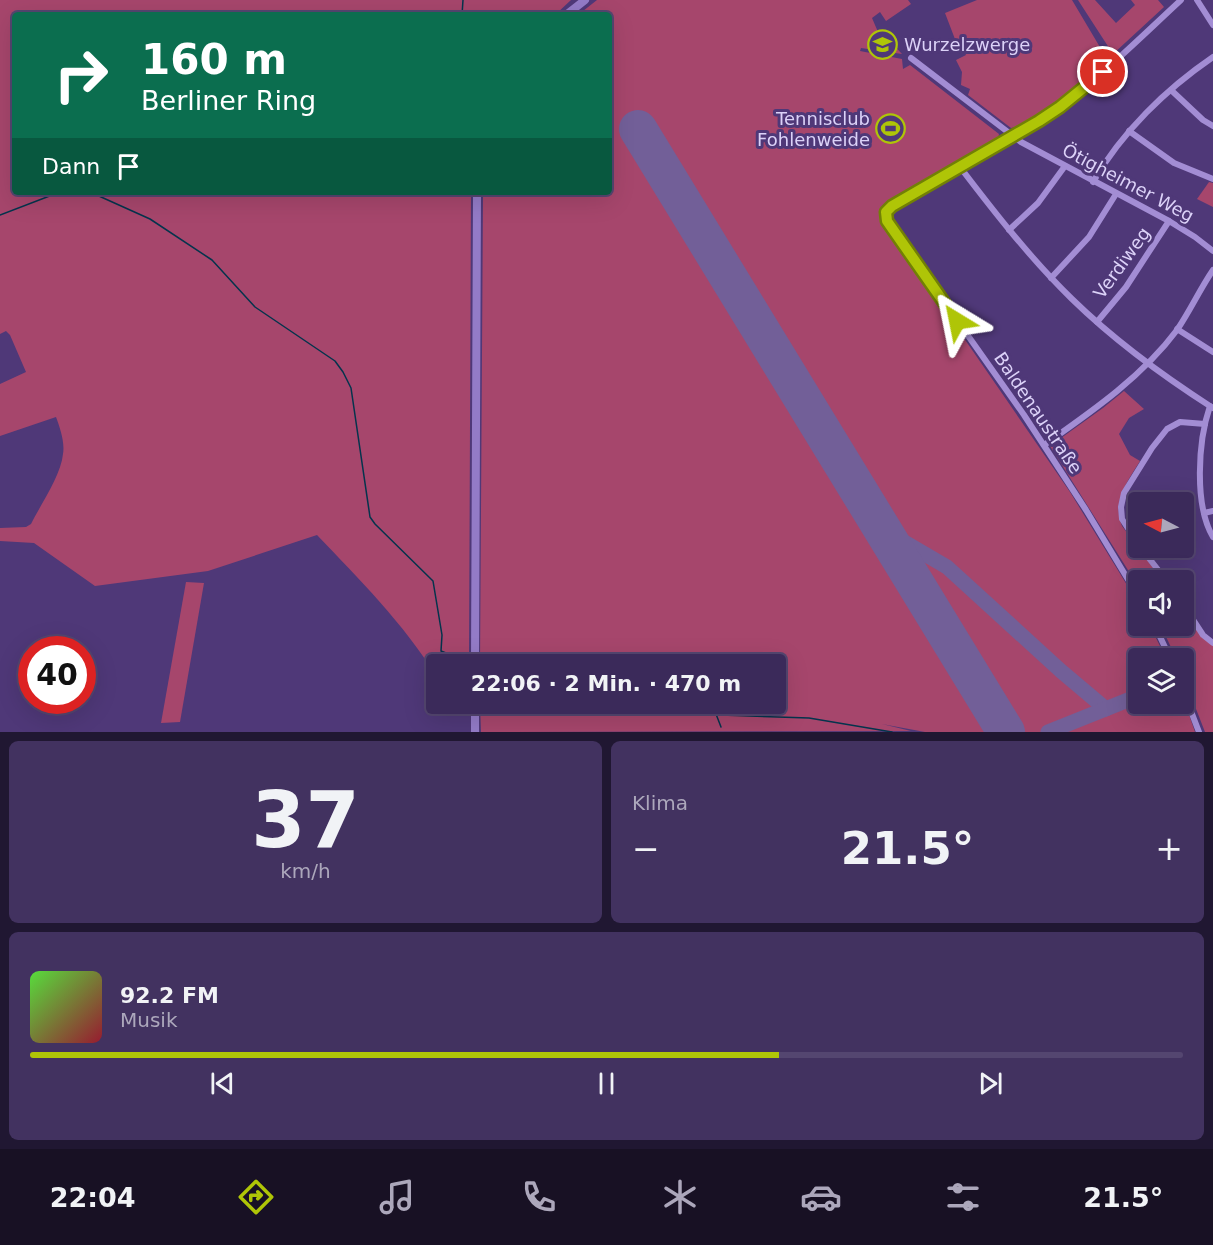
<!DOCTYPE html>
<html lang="de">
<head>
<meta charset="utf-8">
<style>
	:root { --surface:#3b2a5a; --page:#423260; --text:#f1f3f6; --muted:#aca7bb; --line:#544670; --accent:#afc507 }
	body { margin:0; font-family:"DejaVu Sans",sans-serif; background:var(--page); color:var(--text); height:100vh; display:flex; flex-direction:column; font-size:22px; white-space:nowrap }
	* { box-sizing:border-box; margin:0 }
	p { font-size:20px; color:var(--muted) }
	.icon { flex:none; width:33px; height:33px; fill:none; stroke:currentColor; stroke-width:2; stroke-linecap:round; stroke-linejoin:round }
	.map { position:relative; height:732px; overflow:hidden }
	.panel { display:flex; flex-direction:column; gap:9px; padding:9px; background:#201732; flex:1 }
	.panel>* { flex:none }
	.top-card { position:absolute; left:12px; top:12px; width:600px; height:183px; border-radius:6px; box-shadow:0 6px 24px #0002,0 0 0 2px var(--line); background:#0b6e4f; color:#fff; overflow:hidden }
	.needle { width:39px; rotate:276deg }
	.buttons { position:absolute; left:1128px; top:492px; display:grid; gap:12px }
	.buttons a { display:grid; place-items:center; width:66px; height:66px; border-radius:6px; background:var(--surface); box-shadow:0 6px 24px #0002,0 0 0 2px var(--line); font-size:30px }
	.speed { position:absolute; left:18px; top:636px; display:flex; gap:12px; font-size:30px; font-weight:700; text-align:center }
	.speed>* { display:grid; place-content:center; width:78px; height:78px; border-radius:50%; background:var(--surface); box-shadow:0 6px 24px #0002,0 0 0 2px var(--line); line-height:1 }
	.speed .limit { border:9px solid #d22; background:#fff; color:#111 }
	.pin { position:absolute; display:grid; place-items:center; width:51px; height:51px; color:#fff; margin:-26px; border:3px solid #fff; border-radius:50%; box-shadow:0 2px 6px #0007 }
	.me { position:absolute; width:66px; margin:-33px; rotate:325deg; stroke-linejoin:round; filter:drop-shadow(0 0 4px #0008) }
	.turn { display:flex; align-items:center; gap:21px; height:126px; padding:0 30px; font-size:27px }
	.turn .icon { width:78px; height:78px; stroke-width:2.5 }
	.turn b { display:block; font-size:42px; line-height:51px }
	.then { display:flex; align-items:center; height:57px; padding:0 30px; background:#0003; gap:12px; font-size:22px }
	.big { font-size:45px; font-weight:600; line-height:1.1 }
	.panel .card { flex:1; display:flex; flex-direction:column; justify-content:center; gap:9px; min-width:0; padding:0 21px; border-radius:9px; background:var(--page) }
	.panel .dial { align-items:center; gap:0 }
	.dial b { font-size:78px; line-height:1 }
	.song { display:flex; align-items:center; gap:18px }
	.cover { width:72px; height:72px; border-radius:9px; background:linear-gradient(135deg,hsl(110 70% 55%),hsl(350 70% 35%)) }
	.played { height:6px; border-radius:3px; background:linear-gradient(90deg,var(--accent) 65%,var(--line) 65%) }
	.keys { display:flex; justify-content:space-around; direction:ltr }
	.heat { display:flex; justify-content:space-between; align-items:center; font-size:33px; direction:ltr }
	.panel .tiles { flex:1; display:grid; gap:9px; grid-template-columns:1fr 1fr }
	.card:last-child { grid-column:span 2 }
	.trip { position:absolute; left:426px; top:654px; width:360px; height:60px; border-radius:6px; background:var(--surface); box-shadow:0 6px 24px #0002,0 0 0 2px var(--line); font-weight:600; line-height:60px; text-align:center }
	.dock { display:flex; height:96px; justify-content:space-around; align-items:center; background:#181124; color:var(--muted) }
	.dock .icon { width:42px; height:42px }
	.dock .active { color:var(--accent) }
	.dock b { font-size:27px; color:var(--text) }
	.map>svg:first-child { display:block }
	.green { fill:#a6466c }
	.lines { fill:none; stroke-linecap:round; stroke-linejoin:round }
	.stream { stroke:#04344d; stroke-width:1.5 }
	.taxiway { stroke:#725f98; stroke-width:15 }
	.runway { stroke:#725f98; stroke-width:38 }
	.minor { stroke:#a38dd4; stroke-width:6 }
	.major { stroke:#937bc7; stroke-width:8 }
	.route-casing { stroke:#728005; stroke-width:15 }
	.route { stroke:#afc507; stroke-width:10 }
	.labels { text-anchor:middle; stroke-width:6; stroke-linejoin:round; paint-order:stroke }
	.poi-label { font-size:18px; fill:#dcd2f8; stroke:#4f3878; text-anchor:start }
	.street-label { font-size:18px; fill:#dcd2f8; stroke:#4f3878 }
</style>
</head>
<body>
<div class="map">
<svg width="1213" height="732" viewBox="0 0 1213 732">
	<rect width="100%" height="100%" fill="#4f3878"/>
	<g class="green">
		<path d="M0,0H571L555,15H15V192H471L469,664H436V676C404,624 359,579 317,535L208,571L95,586L34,543L0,541V528L26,527L31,524C41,504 61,475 63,454C65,442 60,428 56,417L0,436V384L26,372L10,335L6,331L0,334Z"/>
		<polygon points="597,0 908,0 911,4 886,21 880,12 872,18 881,39 886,37 902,54 861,48 860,51 902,59 903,69 910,65 999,134 998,138 893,198 883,205 881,218 1070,492 1138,603 1138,626 1150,626 1166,658 1138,658 1138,704 1184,704 1184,700 1195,732 925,732 882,724 911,731 481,732 480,704 776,704 776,664 480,664 483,196 484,192 609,192 609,15 578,15"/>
		<path d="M977,0H1072L1107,59C1088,76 1035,124 1011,128L968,95L970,89L961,85L962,72L956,60L966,55L962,45L958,47L945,13Z"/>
		<polygon points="1078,0 1095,0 1116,23 1135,5 1131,0 1158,0 1164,7 1113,54"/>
		<polygon points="1209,182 1213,183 1213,207 1197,199"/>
		<path d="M1124,391L1144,409L1129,418L1119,434L1130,455L1140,461C1127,482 1112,501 1122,526L1162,580H1138V586L1050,446L1103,408Z"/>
		<polygon points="186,582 204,583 180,722 161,723"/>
		<path d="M1184,611C1192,625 1200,636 1213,645V732H1205L1184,678V658H1176L1161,626H1184Z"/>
	</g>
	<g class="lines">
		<g class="stream">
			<polyline points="462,15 463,0"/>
			<polyline points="90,192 150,219 212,260 255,307 335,361 343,372 351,388 370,517 375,524 433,581 442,635 441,651 471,663"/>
			<polyline points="0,215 60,192"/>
			<polyline points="531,704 548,709 809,718 892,732"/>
			<polyline points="716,714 721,727"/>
		</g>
		<g class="taxiway">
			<polyline points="882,529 947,567 1061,671 1106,709"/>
			<polyline points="1048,732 1138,696"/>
		</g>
		<polyline class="runway" points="638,129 1006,732"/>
		<g class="minor">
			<polyline points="1197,0 1213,25"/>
			<polyline points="911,58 1021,142 1169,221 1195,237 1213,251"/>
			<polyline points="1171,90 1203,120 1213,126"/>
			<polyline points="1129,131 1174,163 1213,179"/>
			<path d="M960,167C995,213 1031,259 1072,299C1115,341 1163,376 1213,408"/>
			<path d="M1093,182C1122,132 1166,89 1213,57"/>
			<polyline points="1009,230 1038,203 1065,166"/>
			<polyline points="1051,278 1089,237 1116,194"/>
			<polyline points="1097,322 1126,287 1169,221"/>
			<polyline points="1177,329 1213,352"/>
			<path d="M1210,406C1198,441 1194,505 1213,537"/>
			<path d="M1044,445C1091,412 1142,377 1177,330C1190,311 1200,289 1213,270"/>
			<polyline points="1204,513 1213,511"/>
			<polyline points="1138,544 1122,519 1121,507 1124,493 1152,448 1167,429 1180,422 1205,424"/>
			<polyline points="1141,548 1166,580"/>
			<path d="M1138,596L1086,510L1024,415L887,221L885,215L892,206C947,175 1010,144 1061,106C1104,74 1142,36 1181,0"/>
			<polyline points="1184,606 1203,635 1213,643"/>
			<polyline points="1155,626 1170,658"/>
			<polyline points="1184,693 1199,732"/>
		</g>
		<g class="major">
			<polyline points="566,15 585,0"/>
			<polyline points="475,664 477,192"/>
			<polyline points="475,732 475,704"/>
		</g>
	</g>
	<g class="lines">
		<defs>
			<polyline id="route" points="957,321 887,221 886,212 892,206 1039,121 1060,107 1103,72"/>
		</defs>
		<use href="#route" class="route-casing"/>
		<use href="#route" class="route"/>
	</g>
	<defs>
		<symbol id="school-ring" viewBox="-11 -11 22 22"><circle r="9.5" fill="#4f3878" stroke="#afc507" stroke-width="1.5"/><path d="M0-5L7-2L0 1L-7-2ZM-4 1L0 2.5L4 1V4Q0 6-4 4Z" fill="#afc507"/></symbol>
		<symbol id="stadium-ring" viewBox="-11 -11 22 22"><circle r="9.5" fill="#4f3878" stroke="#afc507" stroke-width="1.5"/><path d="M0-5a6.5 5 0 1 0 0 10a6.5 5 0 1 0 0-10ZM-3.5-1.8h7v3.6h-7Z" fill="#afc507"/></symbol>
	</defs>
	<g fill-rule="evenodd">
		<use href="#school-ring" x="866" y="28" width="33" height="33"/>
		<use href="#stadium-ring" x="874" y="112" width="33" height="33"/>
	</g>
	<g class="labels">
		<g class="poi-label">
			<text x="904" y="51">Wurzelzwerge</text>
			<text x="870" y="125" text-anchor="end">Tennisclub<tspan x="870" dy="21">Fohlenweide</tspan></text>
		</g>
		<g class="street-label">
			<text transform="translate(1128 183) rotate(28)" y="6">Ötigheimer Weg</text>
			<text transform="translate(1122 263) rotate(-54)" y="6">Verdiweg</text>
			<text transform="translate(1038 413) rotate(56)" y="6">Baldenaustraße</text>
		</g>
	</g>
</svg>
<div class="buttons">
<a><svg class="needle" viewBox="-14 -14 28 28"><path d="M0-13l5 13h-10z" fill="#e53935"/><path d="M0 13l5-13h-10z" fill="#aca7bb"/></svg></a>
<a><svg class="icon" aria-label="sound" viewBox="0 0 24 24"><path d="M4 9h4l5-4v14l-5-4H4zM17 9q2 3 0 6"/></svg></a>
<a><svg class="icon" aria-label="layers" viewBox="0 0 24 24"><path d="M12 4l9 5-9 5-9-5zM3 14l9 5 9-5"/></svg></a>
</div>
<div class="speed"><div class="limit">40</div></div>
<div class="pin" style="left:1103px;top:72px;background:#d93025"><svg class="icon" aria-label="arrive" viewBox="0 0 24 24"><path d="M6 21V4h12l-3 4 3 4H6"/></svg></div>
<svg class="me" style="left:957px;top:321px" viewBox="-20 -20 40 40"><path d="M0-17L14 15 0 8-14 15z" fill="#afc507" stroke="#fff" stroke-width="4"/></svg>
<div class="trip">22:06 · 2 Min. · 470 m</div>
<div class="top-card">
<div class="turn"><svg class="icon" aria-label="right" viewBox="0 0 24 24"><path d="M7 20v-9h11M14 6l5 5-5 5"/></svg><div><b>160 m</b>Berliner Ring</div></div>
<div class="then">Dann<svg class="icon" aria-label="arrive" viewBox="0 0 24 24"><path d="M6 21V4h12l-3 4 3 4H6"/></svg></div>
</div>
</div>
<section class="panel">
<div class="tiles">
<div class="card dial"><b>37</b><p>km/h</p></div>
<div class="card"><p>Klima</p>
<div class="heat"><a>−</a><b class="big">21.5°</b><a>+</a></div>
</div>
<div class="card">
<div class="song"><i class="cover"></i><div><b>92.2 FM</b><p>Musik</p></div></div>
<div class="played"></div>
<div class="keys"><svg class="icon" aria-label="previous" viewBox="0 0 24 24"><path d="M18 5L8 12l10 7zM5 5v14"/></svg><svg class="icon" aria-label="pause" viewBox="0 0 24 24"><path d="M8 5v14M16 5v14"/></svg><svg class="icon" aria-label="next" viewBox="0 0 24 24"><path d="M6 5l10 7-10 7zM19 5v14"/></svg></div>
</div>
</div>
</section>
<nav class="dock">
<b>22:04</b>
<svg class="icon active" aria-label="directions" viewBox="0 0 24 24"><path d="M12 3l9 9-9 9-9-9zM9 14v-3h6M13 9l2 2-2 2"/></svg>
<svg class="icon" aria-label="music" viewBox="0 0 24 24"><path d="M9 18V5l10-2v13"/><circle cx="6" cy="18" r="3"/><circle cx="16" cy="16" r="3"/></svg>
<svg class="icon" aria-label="phone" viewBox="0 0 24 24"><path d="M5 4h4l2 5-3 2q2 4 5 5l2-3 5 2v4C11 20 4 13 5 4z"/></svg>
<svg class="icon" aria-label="climate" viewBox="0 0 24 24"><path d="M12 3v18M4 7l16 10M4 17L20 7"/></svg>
<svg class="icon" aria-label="car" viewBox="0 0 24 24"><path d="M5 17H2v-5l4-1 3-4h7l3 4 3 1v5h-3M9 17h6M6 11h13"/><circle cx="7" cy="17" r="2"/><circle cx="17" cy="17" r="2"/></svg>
<svg class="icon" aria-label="filters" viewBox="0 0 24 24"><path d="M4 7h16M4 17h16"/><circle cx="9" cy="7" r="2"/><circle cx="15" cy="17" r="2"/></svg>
<b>21.5°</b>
</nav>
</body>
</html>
